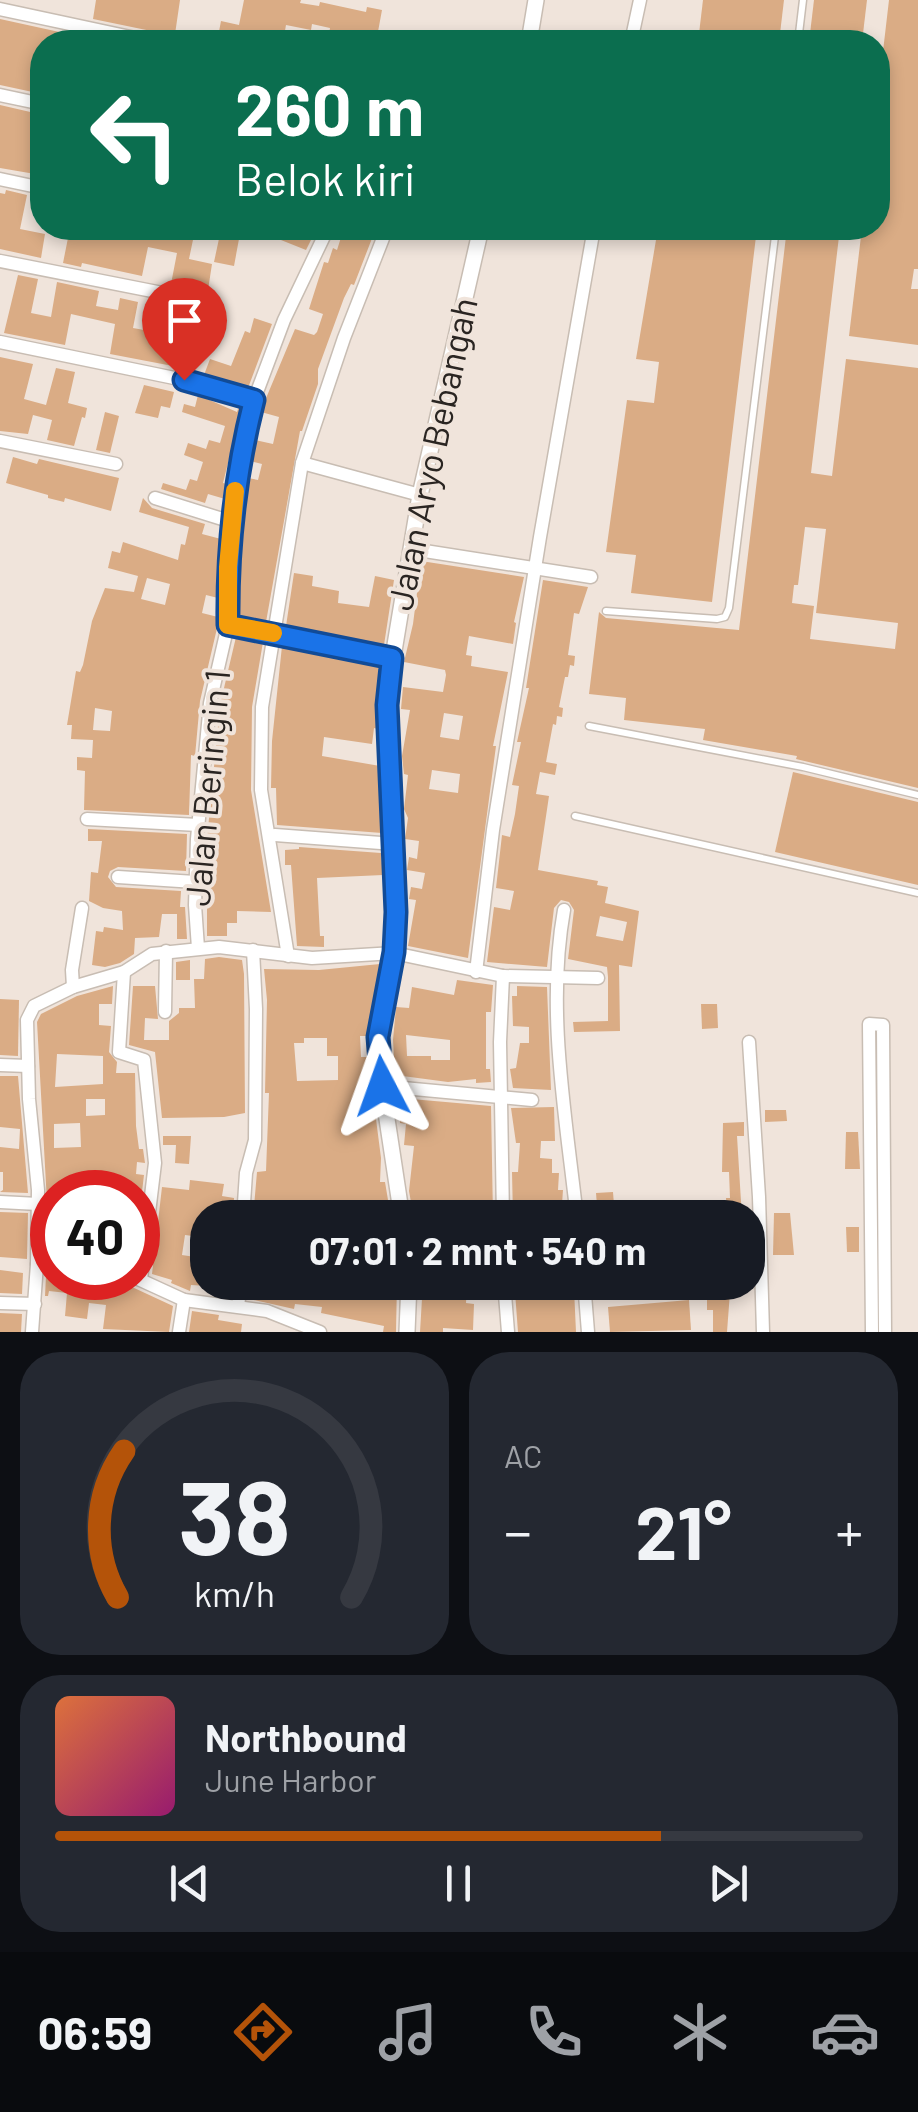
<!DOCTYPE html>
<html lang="id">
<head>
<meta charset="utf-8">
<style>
	:root { --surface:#171b24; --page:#242831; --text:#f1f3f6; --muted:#9ea1a6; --line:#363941; --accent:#b45309 }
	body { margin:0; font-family:Barlow,sans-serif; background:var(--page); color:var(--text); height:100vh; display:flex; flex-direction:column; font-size:38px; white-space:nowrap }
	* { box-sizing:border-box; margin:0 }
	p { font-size:32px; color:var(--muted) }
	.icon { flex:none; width:55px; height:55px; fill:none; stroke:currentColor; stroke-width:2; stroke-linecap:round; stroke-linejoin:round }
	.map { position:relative; height:1332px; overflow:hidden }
	.drawer { display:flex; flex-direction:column; gap:20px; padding:20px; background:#0d0f14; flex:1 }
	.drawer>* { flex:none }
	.top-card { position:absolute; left:30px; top:30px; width:860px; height:210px; border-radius:40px; box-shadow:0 5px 15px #0003; background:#0b6e4f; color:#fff; overflow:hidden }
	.speed { position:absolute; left:30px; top:1170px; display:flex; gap:20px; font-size:50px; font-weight:700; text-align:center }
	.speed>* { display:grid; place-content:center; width:130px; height:130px; border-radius:50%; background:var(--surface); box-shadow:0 5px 15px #0003; line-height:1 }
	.speed .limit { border:15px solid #d22; background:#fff; color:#111 }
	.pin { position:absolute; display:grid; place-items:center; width:85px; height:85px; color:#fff; margin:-102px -42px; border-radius:50% 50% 50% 0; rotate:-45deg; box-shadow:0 0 10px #0007 }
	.pin .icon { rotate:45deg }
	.me { position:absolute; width:110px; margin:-55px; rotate:356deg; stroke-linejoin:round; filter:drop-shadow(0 0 8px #0008) }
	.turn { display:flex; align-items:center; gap:35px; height:210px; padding:0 40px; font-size:45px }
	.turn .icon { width:130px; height:130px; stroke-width:2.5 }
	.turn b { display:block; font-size:70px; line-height:85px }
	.big { font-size:75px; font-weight:700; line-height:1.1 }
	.drawer .card { flex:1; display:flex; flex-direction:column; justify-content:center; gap:15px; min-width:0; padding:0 35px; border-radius:40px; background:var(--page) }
	.drawer .dial { align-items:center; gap:0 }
	.dial svg { height:260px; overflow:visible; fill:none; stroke:var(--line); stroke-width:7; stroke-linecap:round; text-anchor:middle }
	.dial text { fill:var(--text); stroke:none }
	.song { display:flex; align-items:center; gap:30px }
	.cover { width:120px; height:120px; border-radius:15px; background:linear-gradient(135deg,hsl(20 70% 55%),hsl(320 70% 35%)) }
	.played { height:10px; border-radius:5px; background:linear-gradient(90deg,var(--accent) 75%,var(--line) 75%) }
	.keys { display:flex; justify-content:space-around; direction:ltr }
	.heat { display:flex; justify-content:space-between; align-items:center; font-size:55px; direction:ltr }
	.drawer .tiles { flex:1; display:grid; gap:20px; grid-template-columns:1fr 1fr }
	.card:last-child { grid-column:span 2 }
	.trip { position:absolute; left:190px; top:1200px; width:575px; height:100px; border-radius:40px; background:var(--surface); box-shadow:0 5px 15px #0003; font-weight:700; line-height:100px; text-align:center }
	.tabs { display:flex; height:160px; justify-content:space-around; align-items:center; background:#090b0e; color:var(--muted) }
	.tabs .icon { width:70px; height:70px }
	.tabs .active { color:var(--accent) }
	.tabs b { font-size:45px; color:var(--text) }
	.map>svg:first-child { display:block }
	.building { fill:#daac85; fill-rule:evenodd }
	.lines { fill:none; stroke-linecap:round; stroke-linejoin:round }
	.service-casing { stroke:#c8bdb3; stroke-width:9 }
	.minor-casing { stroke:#c8bdb3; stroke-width:15 }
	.tertiary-casing { stroke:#c8bdb3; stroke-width:18 }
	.service { stroke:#fff; stroke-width:6 }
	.minor { stroke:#fff; stroke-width:12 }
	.tertiary { stroke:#fff; stroke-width:15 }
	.route-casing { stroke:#114b97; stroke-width:25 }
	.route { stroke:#1a73e8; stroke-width:18 }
	.slow { stroke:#f59e0b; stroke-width:18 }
	.labels { text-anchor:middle; stroke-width:8; stroke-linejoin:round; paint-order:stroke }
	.street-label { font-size:35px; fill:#2a2522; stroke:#f0e4db }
</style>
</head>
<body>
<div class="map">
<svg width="918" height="1332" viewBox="0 0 918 1332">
	<rect width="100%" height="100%" fill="#f0e4db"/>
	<g class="building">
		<polygon points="96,0 180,0 174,41 165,39 164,42 156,32 93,19"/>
		<polygon points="244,0 301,0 300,3 319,6 320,2 366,12 367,7 382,10 377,37 329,34 330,28 312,24 311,30 286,25 283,42 217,42 221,21 239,25"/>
		<polygon points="703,0 784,0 779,42 698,42"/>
		<polygon points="814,0 867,0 862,42 809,42"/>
		<polygon points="889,0 918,0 918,269 914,269 911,289 918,289 918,345 849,336 862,228 878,228 878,94"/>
		<polygon points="0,19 96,40 96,42 42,42 42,94 0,85"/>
		<polygon points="0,105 39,114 39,117 42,118 42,147 40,147 35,174 0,168"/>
		<polygon points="6,190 27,195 20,229 45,234 41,258 0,249 0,193 5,194"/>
		<polygon points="70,228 184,229 183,233 194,235 189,259 212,264 208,290 171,284 177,253 148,247 142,276 82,263 81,267 63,263"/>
		<polygon points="251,228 290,228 301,232 303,228 317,228 306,250"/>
		<polygon points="344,228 376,228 354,285 351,284 344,298 318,369 318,384 302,431 300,431 266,622 238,617 238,568 248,478 258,480 262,464 250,461 255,440 273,444 279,417 261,412 264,403 295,329 314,335 317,332 323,314 309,309 324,262 328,263 333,248 337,250"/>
		<polygon points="658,228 757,228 712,602 631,593 636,555 606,552 627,400 654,403 659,362 636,359"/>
		<path d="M787,228H840L811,473L832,476L846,359L918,368V788L796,759L797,756L703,740L705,729L624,720L626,698L589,694L599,612L606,618L739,630ZM805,527L826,529L816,613L898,623L895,649L810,639L814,606L792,603L794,585H798Z"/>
		<polygon points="220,234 239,239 234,266 214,262"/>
		<polygon points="18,275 38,279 31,313 51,317 57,282 99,291 96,306 118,310 120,298 138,302 133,328 155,332 161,304 188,313 183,338 197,340 193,361 180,358 178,367 110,354 115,324 71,314 65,345 4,333"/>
		<polygon points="254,318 272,324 248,388 204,375 210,359 231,366 245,331 250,333"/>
		<polygon points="0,357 33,364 24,399 46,405 56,368 75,372 68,403 87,408 85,418 82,417 74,446 47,440 52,420 33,415 28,434 0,431"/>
		<polygon points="144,385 174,392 170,408 161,406 158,418 135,413"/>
		<polygon points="198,395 237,412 239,406 242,407 223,483 227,484 225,499 208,494 205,503 161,489 163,483 186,490 190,479 197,481 203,462 184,455 188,443 206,449 209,440 220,443 225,426 182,412 184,404 195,407"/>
		<polygon points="105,412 119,416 110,453 96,450"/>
		<polygon points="13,457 37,464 39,459 119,478 111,511 65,498 64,502 48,498 48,495 6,483"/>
		<path d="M143,498L152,508L205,524L202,534L221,539L218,598L206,595L202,613L218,617V624L200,701L195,756L191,755L189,815L84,810L85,771L77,770V757L92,758L93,740L71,739L72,725H67L76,671L80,672L83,665L92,621L105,588L134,592L138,576L108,568L112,551L120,553L123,542L178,560L181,544L185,545L189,527L139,512ZM147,578L170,584L165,605L141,599ZM95,708L112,711L110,731L93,730Z"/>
		<path d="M421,561L524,577L514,622L516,623L513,644L469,636L466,655L472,656L471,666L508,672L493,746H496L468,958L408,946L416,900L409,899L411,887L422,889L425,873L407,870L409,857L417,859L419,841L405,839L408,818L404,809L408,775L404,774L402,756L410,710L401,709L403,687L443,692L446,675L445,670L404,662L413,624ZM444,713L463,716L459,740L440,737ZM432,770L460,774L458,793L429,789Z"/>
		<polygon points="294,573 313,576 312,586 339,591 338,603 369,607 375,576 394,580 384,645 286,626"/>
		<path d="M543,580L588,587L579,614L574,613L568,655L575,656L574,666L570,665L568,677H565L559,707L563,708L562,717L557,716L556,725L553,724L548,751L546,762L557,764L555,775L540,772L536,794L549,796L538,870L598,881L597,885L608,887L605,903L639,911L632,967L619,965L620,1031L574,1032L573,1022L608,1021V977L607,967L568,959L574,910L569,902L561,900L554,908L547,967L487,962L494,907L510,910L514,891L496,888L502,835L510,837L515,814L519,786L512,785L521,742H517L529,688H526ZM600,916L627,922L623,941L596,936Z"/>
		<polygon points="236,637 263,642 252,707 251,790 271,912 237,911 237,923 227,923 227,936 207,936 207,839 220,705"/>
		<polygon points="282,646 380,665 377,687 378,729 374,728 372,744 324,737 322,756 380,766 382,833 277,825 276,788 271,788 272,741"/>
		<polygon points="793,772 918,802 918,885 775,852"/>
		<polygon points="88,829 187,834 186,871 118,867 110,871 108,877 116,887 181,891 180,907 185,907 187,939 177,939 177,914 162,914 159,937 135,938 134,954 120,963 105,967 92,965 96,931 103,932 104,927 123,930 122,911 103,908 89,901 91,872 98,873 102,841 88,841"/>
		<polygon points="299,847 381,853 383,875 317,878 320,936 324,936 324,947 297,946 291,865 285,865 285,850 299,849"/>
		<polygon points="219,957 242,960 244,974 245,1113 224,1117 162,1118 155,1052 129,1045 133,986 155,986 158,1019 145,1018 144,1040 169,1040 169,1021 179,1013 179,1008 195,1008 194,979 204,979 205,959"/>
		<polygon points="190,960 190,980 176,980 176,962"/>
		<path d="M380,964L367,1036H360L361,1057H368L381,1158L380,1182H385L391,1218H253L257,1172L266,1171L269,1093H265L267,1000L264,969L319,970ZM304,1038H327V1056H338V1080L297,1081L294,1043H304Z"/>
		<path d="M457,980L493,985L491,1012H486V1069H490L491,1082L476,1083V1079L448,1082L395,1075L393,1040L396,1007L409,1008L412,987L454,995ZM406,1035L450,1040V1060H431V1056H407Z"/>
		<path d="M113,986L112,1004H99V1025L111,1026L109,1052L117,1062L116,1073H135L136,1126L139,1149H143L145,1163L137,1162L136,1174L144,1175L138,1225V1192H100V1185L77,1184L78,1190L52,1191V1220H48L37,1022L41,1014L77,996ZM57,1054L103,1056V1084L55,1087ZM86,1099H105V1115L86,1116ZM80,1123L81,1147L54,1148V1124Z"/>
		<polygon points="517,986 547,987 551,1090 513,1088 510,1069 516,1068 520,1043 529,1043 529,1027 513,1026 512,996 517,996"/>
		<polygon points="0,999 19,1000 18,1056 0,1055"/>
		<polygon points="701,1004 717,1004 718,1028 702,1029"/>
		<polygon points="0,1076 18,1076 28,1193 0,1192 3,1190 3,1172 0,1172 0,1147 19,1149 20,1129 0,1127"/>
		<polygon points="400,1098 491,1106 493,1217 456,1215 456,1218 416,1218 416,1209 412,1208 409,1191 414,1146 404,1145 406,1124 400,1123"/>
		<polygon points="554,1107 555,1141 541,1141 540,1158 552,1159 552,1173 559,1173 558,1190 563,1190 561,1218 513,1218 512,1172 518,1172 520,1143 516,1143 511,1108"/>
		<polygon points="765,1110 786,1110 787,1121 765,1122"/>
		<polygon points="744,1122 744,1136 737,1136 742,1218 727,1218 726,1198 730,1198 729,1172 722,1172 723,1123"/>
		<polygon points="846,1132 858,1132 860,1169 845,1169"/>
		<polygon points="163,1136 191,1136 189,1164 175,1163 176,1145 163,1145"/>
		<polygon points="190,1180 224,1184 222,1196 234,1198 233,1218 208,1218 208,1238 185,1235 182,1255 208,1259 208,1286 191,1285 190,1291 171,1283 172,1280 152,1274 162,1187 189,1190"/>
		<polygon points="613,1192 615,1218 598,1218 596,1193"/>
		<polygon points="0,1212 28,1213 27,1259 0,1257"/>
		<polygon points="774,1213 790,1213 794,1255 773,1255"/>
		<polygon points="846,1227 859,1227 859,1252 847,1252"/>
		<polygon points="0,1270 23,1273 22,1294 0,1293"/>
		<polygon points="46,1276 107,1282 108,1278 126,1278 132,1287 173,1306 169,1332 103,1329 106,1305 89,1303 87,1319 65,1316 67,1293 49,1291 48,1296 45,1296"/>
		<polygon points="251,1282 277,1282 276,1290 305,1294 307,1282 397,1282 396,1332 383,1332 384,1326 321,1313 322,1307 295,1304 294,1309 249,1299"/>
		<polygon points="423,1282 467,1282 466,1303 474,1304 473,1330 443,1328 443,1332 420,1332"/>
		<polygon points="574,1289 576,1332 518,1332 515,1292 538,1292 538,1299 560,1297 559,1291"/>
		<polygon points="707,1292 730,1292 727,1332 713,1332 713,1310 707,1310"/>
		<polygon points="689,1300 691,1330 610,1332 608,1307"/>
		<polygon points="192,1311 219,1315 218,1320 242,1324 241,1332 189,1332"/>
		<polygon points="0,1313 22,1314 21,1332 0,1332"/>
	</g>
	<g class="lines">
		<defs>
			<g id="service">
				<polyline points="798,42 803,0"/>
				<polyline points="606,611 717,619 725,617 729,608 776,228"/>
				<polyline points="589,726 803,767 918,795"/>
				<polyline points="575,816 918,893"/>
			</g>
			<g id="minor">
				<polyline points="0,9 154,42"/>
				<polyline points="631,42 640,0"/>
				<polyline points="0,95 42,104"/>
				<polyline points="0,179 42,188"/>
				<polyline points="231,228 240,229"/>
				<polyline points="0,261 213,303"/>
				<polyline points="0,342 184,380 254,400"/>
				<polyline points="0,441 116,464"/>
				<polyline points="302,463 420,495"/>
				<polyline points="155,498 232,522"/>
				<polyline points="412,549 591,577"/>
				<polyline points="228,625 392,657"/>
				<polyline points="87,819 198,825"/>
				<polyline points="275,835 394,844"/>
				<polyline points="118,877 195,882"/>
				<path d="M564,910C546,1010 566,1117 577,1218"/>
				<polyline points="198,948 195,905 197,839 210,703 228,625 228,567 240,456 254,400 284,320 328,228"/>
				<polyline points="288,956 261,790 262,707 302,463 344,338 387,228"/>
				<polyline points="124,972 119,1052 144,1060 155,1163 141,1279"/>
				<polyline points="476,972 493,830 540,537 594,228"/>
				<polyline points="503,976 500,1042 503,1218"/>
				<polyline points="73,987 72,970 82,908"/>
				<polyline points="165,1012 166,951"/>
				<polyline points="749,1042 759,1197 763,1332"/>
				<polyline points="0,1065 28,1066"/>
				<polyline points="382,1086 532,1100"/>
				<polyline points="0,1202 38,1204"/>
				<polyline points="243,1218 246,1173 255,1140 256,1009 253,950"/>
				<polyline points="37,1264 52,1266"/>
				<polyline points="136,1278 184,1300 267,1311 320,1332"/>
				<polyline points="504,1282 508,1332"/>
				<polyline points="584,1282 588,1332"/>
				<polyline points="0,1303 35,1304"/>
				<polyline points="238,1306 241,1282"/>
				<polyline points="32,1332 37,1264 38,1190 29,1099 27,1020 34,1006 73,987 124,972 152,954 219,947 312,958 394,953 503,976 598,978"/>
				<polyline points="179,1332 184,1300"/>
				<polyline points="872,1332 869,1024 883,1025 885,1332"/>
			</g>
			<g id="tertiary">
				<polyline points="529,42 536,0"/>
				<polyline points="402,1218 382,1086 378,1037 394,953 396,913 388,687 420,495 481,228"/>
				<polyline points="407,1332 409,1282"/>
			</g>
		</defs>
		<use href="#service" class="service-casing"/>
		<use href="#minor" class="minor-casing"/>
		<use href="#tertiary" class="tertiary-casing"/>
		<use href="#service" class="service"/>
		<use href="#minor" class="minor"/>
		<use href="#tertiary" class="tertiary"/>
	</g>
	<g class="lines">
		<defs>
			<path id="route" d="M184,380L254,400C235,474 227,548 228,625L392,658L387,705L396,912L394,952L378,1037L382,1086"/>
		</defs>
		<use href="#route" class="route-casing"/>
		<use href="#route" class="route"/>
		<polyline class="slow" points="235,491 228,567 228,625 273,633"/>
	</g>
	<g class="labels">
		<g class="street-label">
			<text transform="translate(433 454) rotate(-78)" y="12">Jalan Aryo Bebangah</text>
			<text transform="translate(208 788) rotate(-85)" y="12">Jalan Beringin 1</text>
		</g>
	</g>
</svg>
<div class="speed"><div class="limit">40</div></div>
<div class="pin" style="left:184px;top:380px;background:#d93025"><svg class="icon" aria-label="arrive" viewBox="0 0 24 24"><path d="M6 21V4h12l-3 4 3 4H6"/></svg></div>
<svg class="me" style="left:382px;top:1086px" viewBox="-20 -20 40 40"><path d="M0-17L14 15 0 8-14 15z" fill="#1a73e8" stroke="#fff" stroke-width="4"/></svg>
<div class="trip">07:01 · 2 mnt · 540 m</div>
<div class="top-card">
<div class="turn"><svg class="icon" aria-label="left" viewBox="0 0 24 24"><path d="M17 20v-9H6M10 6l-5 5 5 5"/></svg><div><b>260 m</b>Belok kiri</div></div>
</div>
</div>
<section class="drawer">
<div class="tiles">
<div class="card dial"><svg viewBox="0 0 100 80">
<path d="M14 69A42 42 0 1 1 86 69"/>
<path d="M14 69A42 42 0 0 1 16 24" stroke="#b45309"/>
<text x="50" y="56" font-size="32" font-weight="700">38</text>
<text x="50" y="72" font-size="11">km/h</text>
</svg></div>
<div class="card"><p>AC</p>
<div class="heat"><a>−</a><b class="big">21°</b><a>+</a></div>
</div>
<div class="card">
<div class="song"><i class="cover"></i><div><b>Northbound</b><p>June Harbor</p></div></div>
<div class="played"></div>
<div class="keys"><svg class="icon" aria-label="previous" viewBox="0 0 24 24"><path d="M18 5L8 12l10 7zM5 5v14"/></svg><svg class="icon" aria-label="pause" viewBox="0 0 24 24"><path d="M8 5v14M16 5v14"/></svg><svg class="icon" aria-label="next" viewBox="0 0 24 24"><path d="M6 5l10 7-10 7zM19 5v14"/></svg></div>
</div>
</div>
</section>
<nav class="tabs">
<b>06:59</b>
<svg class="icon active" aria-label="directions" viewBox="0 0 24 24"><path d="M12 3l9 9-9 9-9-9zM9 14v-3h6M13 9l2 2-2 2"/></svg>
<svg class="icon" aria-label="music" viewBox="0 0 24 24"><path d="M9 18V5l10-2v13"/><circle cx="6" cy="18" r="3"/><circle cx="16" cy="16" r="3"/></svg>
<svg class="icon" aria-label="phone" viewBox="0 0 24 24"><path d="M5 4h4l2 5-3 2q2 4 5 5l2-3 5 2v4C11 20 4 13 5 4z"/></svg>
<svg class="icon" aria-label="climate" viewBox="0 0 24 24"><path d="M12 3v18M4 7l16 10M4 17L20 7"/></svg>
<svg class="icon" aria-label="car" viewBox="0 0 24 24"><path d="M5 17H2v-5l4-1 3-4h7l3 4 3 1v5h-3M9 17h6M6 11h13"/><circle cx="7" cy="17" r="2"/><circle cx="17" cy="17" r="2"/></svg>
</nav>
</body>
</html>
